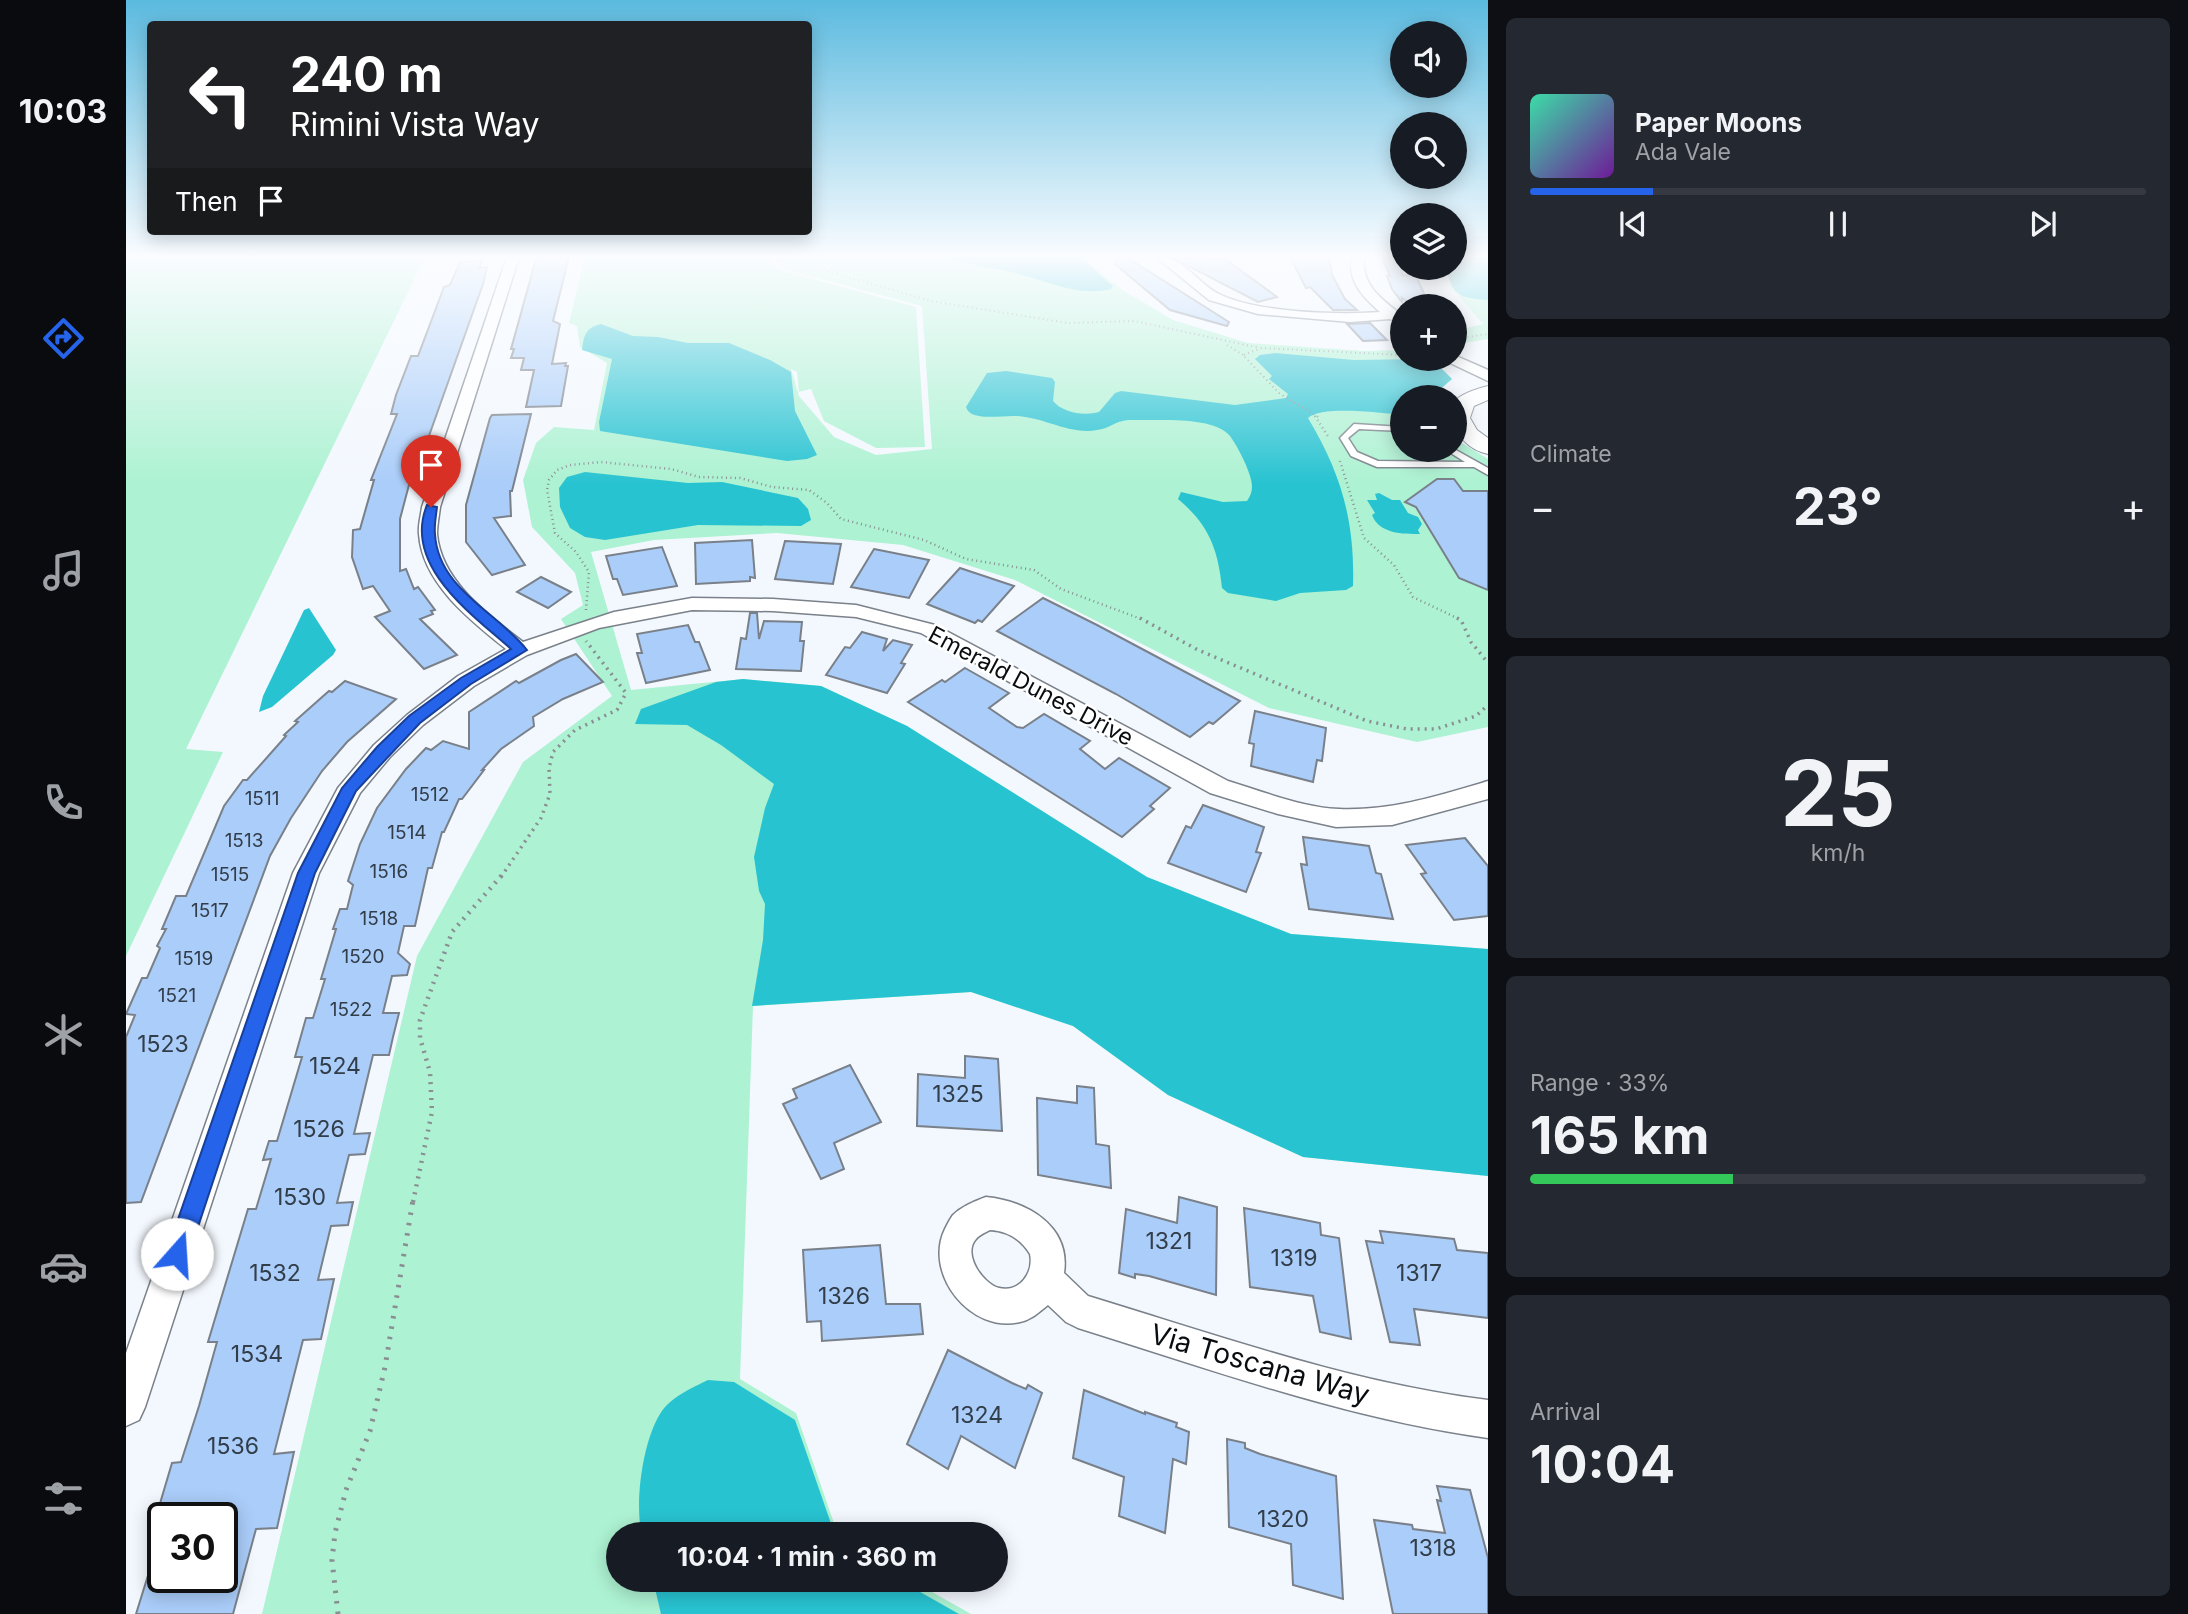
<!DOCTYPE html>
<html lang="en">
<head>
<meta charset="utf-8">
<style>
	:root { --surface:#171b24; --page:#242831; --text:#f1f3f6; --muted:#9ea1a6; --line:#363941; --accent:#2563eb }
	body { margin:0; font-family:Inter,sans-serif; background:var(--page); color:var(--text); height:100vh; display:flex; flex-direction:column; font-size:26px; white-space:nowrap }
	* { box-sizing:border-box; margin:0 }
	p { font-size:23px; color:var(--muted) }
	.icon { flex:none; width:38px; height:38px; fill:none; stroke:currentColor; stroke-width:2; stroke-linecap:round; stroke-linejoin:round }
	.map { position:relative; flex:1; overflow:hidden }
	.sheet { display:flex; flex-direction:column; gap:18px; padding:18px; background:#0d0f14; width:700px }
	.sheet>* { flex:none }
	.hud { position:absolute; left:21px; top:21px; width:665px; height:214px; border-radius:7px; box-shadow:0 4px 18px #0003; background:#202124; color:#fff; overflow:hidden }
	.controls { position:absolute; left:1264px; top:21px; display:grid; gap:14px }
	.controls a { display:grid; place-items:center; width:77px; height:77px; border-radius:50%; background:var(--surface); box-shadow:0 4px 18px #0003; font-size:35px }
	.speed { position:absolute; left:21px; top:1502px; display:flex; gap:14px; font-size:35px; font-weight:700; text-align:center }
	.speed>* { display:grid; place-content:center; width:91px; height:91px; border-radius:50%; background:var(--surface); box-shadow:0 4px 18px #0003; line-height:1 }
	.speed .limit { border:4px solid #111; border-radius:10px; background:#fff; color:#111 }
	.pin { position:absolute; display:grid; place-items:center; width:60px; height:60px; color:#fff; margin:-72px -30px; border-radius:50% 50% 50% 0; rotate:-45deg; box-shadow:0 0 7px #0007 }
	.pin .icon { rotate:45deg }
	.me { position:absolute; width:77px; margin:-38px; rotate:19deg; stroke-linejoin:round; filter:drop-shadow(0 0 5px #0008) }
	.turn { display:flex; align-items:center; gap:24px; height:147px; padding:0 28px; font-size:32px }
	.turn .icon { width:91px; height:91px; stroke-width:2.5 }
	.turn b { display:block; font-size:49px; line-height:60px }
	.then { display:flex; align-items:center; height:66px; padding:0 28px; background:#0003; gap:14px; font-size:26px }
	.big { font-size:52px; font-weight:700; line-height:1.1 }
	.sheet .tile { flex:1; display:flex; flex-direction:column; justify-content:center; gap:10px; min-width:0; padding:0 24px; border-radius:10px; background:var(--page) }
	.sheet .dial { align-items:center; gap:0 }
	.dial b { font-size:91px; line-height:1 }
	.song { display:flex; align-items:center; gap:21px }
	.cover { width:84px; height:84px; border-radius:10px; background:linear-gradient(135deg,hsl(160 70% 55%),hsl(280 70% 35%)) }
	.played { height:7px; border-radius:4px; background:linear-gradient(90deg,var(--accent) 20%,var(--line) 20%) }
	.keys { display:flex; justify-content:space-around; direction:ltr }
	.heat { display:flex; justify-content:space-between; align-items:center; font-size:38px; direction:ltr }
	.charge { height:10px; border-radius:5px; background:linear-gradient(90deg,#34c759 33%,var(--line) 0) }
	.trip { position:absolute; left:480px; top:1522px; width:402px; height:70px; border-radius:35px; background:var(--surface); box-shadow:0 4px 18px #0003; font-weight:700; line-height:70px; text-align:center }
	main { display:flex; flex:1; min-height:0 }
	.dock { display:flex; flex-direction:column; width:126px; justify-content:space-around; align-items:center; background:#090b0e; color:var(--muted) }
	.dock .icon { width:49px; height:49px }
	.dock .selected { color:var(--accent) }
	.dock b { font-size:32px; color:var(--text) }
	.map>svg:first-child { display:block }
	.green { fill:#adf2d2 }
	.water { fill:#28c3d1 }
	.building { fill:#aacdf9; stroke:#798089; stroke-width:2 }
	.lines { fill:none; stroke-linecap:round; stroke-linejoin:round }
	.service-casing { stroke:#7a818a; stroke-width:3 }
	.minor-casing { stroke:#7a818a; stroke-width:3 }
	.tertiary-casing { stroke:#7a818a; stroke-width:2 }
	.path-far4 { stroke:#8a8e93; stroke-width:2; stroke-dasharray:1 3.5; stroke-linecap:butt }
	.path-far3 { stroke:#8a8e93; stroke-width:2.5; stroke-dasharray:1 3.5; stroke-linecap:butt }
	.path-far2 { stroke:#8a8e93; stroke-width:3.5; stroke-dasharray:2 5; stroke-linecap:butt }
	.path-far1 { stroke:#8a8e93; stroke-width:4.5; stroke-dasharray:2 6; stroke-linecap:butt }
	.path { stroke:#8a8e93; stroke-width:5; stroke-dasharray:2.5 8; stroke-linecap:butt }
	.service { fill:#fff; fill-rule:evenodd }
	.minor { fill:#fff; fill-rule:evenodd }
	.tertiary { fill:#fff; fill-rule:evenodd }
	.route { fill:#2563eb; stroke:#184099; stroke-width:2 }
	.labels { text-anchor:middle; stroke-width:5; stroke-linejoin:round; paint-order:stroke }
	.number-label { font-size:19px; fill:#323d4a }
	.street-label { font-size:23px; fill:#0a0d10; stroke:#fff }
	.near-number-label { font-size:23px; fill:#323d4a }
	.near-street-label { font-size:28px; fill:#0a0d10; stroke:#fff }
</style>
</head>
<body>
<main>
<nav class="dock">
<b>10:03</b>
<svg class="icon selected" aria-label="directions" viewBox="0 0 24 24"><path d="M12 3l9 9-9 9-9-9zM9 14v-3h6M13 9l2 2-2 2"/></svg>
<svg class="icon" aria-label="music" viewBox="0 0 24 24"><path d="M9 18V5l10-2v13"/><circle cx="6" cy="18" r="3"/><circle cx="16" cy="16" r="3"/></svg>
<svg class="icon" aria-label="phone" viewBox="0 0 24 24"><path d="M5 4h4l2 5-3 2q2 4 5 5l2-3 5 2v4C11 20 4 13 5 4z"/></svg>
<svg class="icon" aria-label="climate" viewBox="0 0 24 24"><path d="M12 3v18M4 7l16 10M4 17L20 7"/></svg>
<svg class="icon" aria-label="car" viewBox="0 0 24 24"><path d="M5 17H2v-5l4-1 3-4h7l3 4 3 1v5h-3M9 17h6M6 11h13"/><circle cx="7" cy="17" r="2"/><circle cx="17" cy="17" r="2"/></svg>
<svg class="icon" aria-label="filters" viewBox="0 0 24 24"><path d="M4 7h16M4 17h16"/><circle cx="9" cy="7" r="2"/><circle cx="15" cy="17" r="2"/></svg>
</nav>
<div class="map">
<svg width="1362" height="1614" viewBox="0 0 1362 1614">
	<rect width="100%" height="100%" fill="#f3f8fe"/>
	<g class="green">
		<polygon points="0,257 299,257 60,749 97,752 0,956"/>
		<path d="M459,257H642L654,270L790,307L799,447L750,448L698,421L685,389L673,392L671,372L665,369L673,396L708,437L750,455L806,449L796,306L658,269L647,257H954L998,291L1047,320L1122,343L1238,351L1276,350V359C1295,359 1313,363 1326,379L1305,397H1276V450H1328V438L1362,459V727L1291,742L1143,708L889,580L777,545L651,533L528,540L465,552L505,690L617,679L695,686L781,726L1021,877L1165,934L1362,949V1176L1177,1157L1042,1095L947,1026L845,992L627,1006L614,1379L670,1413L712,1535H492V1580H785L845,1614H136L291,956L397,762L486,696L435,619L457,605L449,573L406,527L397,480L410,443L428,427L468,430L481,363L454,347L451,326L443,323Z"/>
		<polygon points="1328,257 1362,257 1362,339 1328,345 1328,331 1357,324 1325,287 1320,268 1328,268"/>
	</g>
	<g class="water">
		<path d="M821,257H954L987,286L985,289C953,297 920,281 890,273C867,267 843,266 821,257Z"/>
		<path d="M1333,257H1362V300C1334,298 1327,296 1320,268H1328V259Z"/>
		<path d="M475,324L507,336L532,337L562,343H603L644,360L665,372L669,411L691,455L681,459L661,461L474,431L473,422L486,359L456,350C458,335 459,328 475,324Z"/>
		<path d="M1149,353L1228,360L1295,359L1316,369L1326,379L1305,397H1276V415C1256,413 1196,405 1182,418C1215,473 1229,521 1227,586L1220,590L1174,593L1150,601L1102,593L1096,588C1092,548 1082,524 1052,499L1055,492L1097,502L1121,501C1130,489 1125,478 1120,465C1116,456 1110,444 1104,436C1087,415 1028,421 1002,420C990,421 982,429 971,430C943,435 918,417 890,416C877,415 844,422 840,407L861,373L880,371L926,378L929,382L927,401C937,413 958,416 973,412L989,393L995,391L1109,405L1160,398L1162,394L1143,379L1146,376L1129,359L1134,355Z"/>
		<polygon points="459,472 562,483 596,482 672,498 682,509 685,520 675,526 572,525 479,540 459,537 444,528 434,507 433,488 441,477"/>
		<path d="M1253,493L1266,500H1274L1282,513L1292,517L1296,524L1292,530L1294,534C1277,534 1253,534 1246,515L1249,513L1241,500H1251L1249,494Z"/>
		<polygon points="183,608 210,650 207,655 146,707 133,712 137,696 178,610"/>
		<polygon points="617,679 695,686 781,726 1021,877 1165,934 1362,949 1362,1176 1177,1157 1042,1095 947,1026 845,992 626,1006 637,940 639,904 633,891 628,857 639,808 648,784 595,745 561,725 509,724 515,709 590,682"/>
		<path d="M582,1380L608,1382L669,1420L709,1535H516C508,1503 517,1441 534,1414C544,1397 566,1388 582,1380Z"/>
		<polygon points="527,1580 773,1580 833,1614 535,1614"/>
	</g>
	<g class="building">
		<polygon points="415,257 443,257 427,321 434,324 426,364 440,363 439,366 442,366 435,406 400,407 408,370 395,370 398,358 385,358 388,349 385,349 410,259"/>
		<polygon points="994,257 1000,257 1103,322 1101,326 1044,310 989,264"/>
		<polygon points="1045,257 1099,259 1151,297 1132,302"/>
		<polygon points="1164,257 1203,257 1206,275 1219,299 1231,310 1207,310 1184,287 1180,288"/>
		<polygon points="1256,257 1276,257 1276,275 1290,276 1302,302 1282,303 1276,298 1276,302 1266,289 1261,276 1264,276"/>
		<polygon points="356,261 353,268 361,267 357,284 288,478 284,481 274,519 274,571 280,569 288,589 292,587 309,610 305,611 307,614 294,619 331,655 298,669 249,617 264,611 247,586 237,589 226,557 227,530 234,529 248,480 245,480 271,414 265,414 270,395 285,356 292,356 318,287 324,285 334,262"/>
		<polygon points="1244,323 1261,340 1237,341 1221,324"/>
		<polygon points="405,414 386,491 384,491 385,516 368,518 399,565 366,575 340,542 340,505 364,418 366,415"/>
		<polygon points="1311,479 1328,479 1337,491 1362,491 1362,590 1333,578 1290,507 1279,502"/>
		<polygon points="626,540 629,578 624,577 624,581 570,584 569,543"/>
		<polygon points="659,541 715,544 707,584 649,579"/>
		<polygon points="536,547 551,586 497,595 491,579 487,579 480,556"/>
		<polygon points="748,549 803,560 783,598 725,587"/>
		<polygon points="834,568 888,586 856,622 852,620 849,623 801,604"/>
		<polygon points="415,577 445,592 422,608 391,592"/>
		<polygon points="917,598 971,625 1114,701 1087,724 1083,722 1064,737 990,694 871,631"/>
		<polygon points="624,613 631,613 633,639 638,621 676,622 674,641 678,641 675,671 610,669 615,638 620,639"/>
		<polygon points="562,625 569,642 573,642 584,670 520,683 511,653 516,653 511,634"/>
		<polygon points="736,632 761,639 757,651 767,640 786,645 775,663 779,664 761,693 700,675 719,647 724,648"/>
		<polygon points="450,654 477,682 437,699 407,717 408,726 375,749 356,770 358,770 336,799 333,799 318,832 316,832 306,868 302,868 289,926 278,926 272,953 284,964 281,975 266,976 257,1013 273,1013 267,1037 263,1055 247,1055 228,1134 244,1133 239,1154 223,1155 211,1203 227,1202 222,1225 205,1226 192,1280 208,1279 195,1339 177,1340 148,1454 168,1452 151,1528 130,1529 107,1614 10,1614 33,1540 37,1541 37,1577 96,1577 96,1517 30,1517 46,1463 55,1462 73,1406 91,1342 82,1342 122,1209 130,1209 145,1159 137,1160 143,1141 151,1141 176,1057 169,1057 180,1018 187,1018 199,979 195,979 210,929 207,929 214,909 221,909 227,885 222,881 234,844 251,808 280,769 300,748 305,750 317,741 343,749 343,712 390,681 393,683 435,660"/>
		<polygon points="839,668 883,693 863,708 891,727 897,728 918,714 964,741 954,749 979,769 993,758 1044,788 1024,806 1028,809 996,837 782,702 816,680 819,682"/>
		<polygon points="219,681 270,699 221,742 196,771 165,818 144,856 15,1202 0,1203 0,1037 9,1015 0,1014 16,978 21,978 34,948 31,946 40,929 36,929 50,896 60,896 98,806 117,780 121,780 160,736 158,735 172,722 169,721 203,691 206,692"/>
		<polygon points="1129,711 1200,728 1196,761 1191,760 1187,782 1125,766 1128,744 1123,743"/>
		<polygon points="1077,805 1138,827 1130,852 1135,853 1120,892 1042,863 1060,826 1065,828"/>
		<polygon points="1177,837 1243,846 1250,873 1255,874 1267,919 1183,909 1175,864 1181,865"/>
		<polygon points="1339,838 1362,866 1362,916 1328,920 1295,874 1300,873 1280,845"/>
		<polygon points="839,1056 872,1059 876,1131 791,1126 792,1074 839,1078"/>
		<polygon points="724,1065 755,1122 708,1143 718,1169 695,1179 657,1104 671,1098 667,1089"/>
		<polygon points="951,1086 968,1088 970,1144 983,1146 985,1188 912,1175 911,1098 951,1103"/>
		<polygon points="1053,1197 1091,1207 1090,1295 1023,1276 1009,1274 1009,1278 993,1273 1000,1209 1051,1223"/>
		<polygon points="1118,1208 1194,1223 1195,1235 1213,1238 1225,1339 1194,1332 1187,1296 1124,1287"/>
		<polygon points="1254,1231 1328,1239 1331,1250 1362,1253 1362,1318 1288,1309 1294,1345 1264,1342 1240,1241 1257,1243"/>
		<polygon points="754,1245 760,1304 794,1304 797,1334 696,1341 695,1321 681,1322 677,1250"/>
		<polygon points="822,1350 886,1383 900,1389 902,1385 916,1393 889,1468 835,1436 822,1469 781,1444"/>
		<polygon points="958,1390 1019,1414 1019,1412 1051,1423 1050,1427 1063,1432 1060,1464 1047,1459 1039,1533 993,1516 998,1477 947,1458"/>
		<polygon points="1101,1439 1119,1443 1119,1448 1134,1454 1210,1476 1217,1599 1167,1585 1165,1544 1103,1527"/>
		<polygon points="1311,1486 1344,1490 1362,1558 1362,1614 1267,1614 1248,1520 1286,1525 1287,1529 1319,1533 1311,1500 1315,1501"/>
	</g>
	<g class="lines">
		<defs>
			<polygon id="service" points="1228,424 1276,427 1276,431 1233,429 1222,438 1231,452 1252,461 1339,462 1320,450 1328,449 1362,468 1362,475 1348,467 1251,467 1225,456 1214,438"/>
			<g id="minor">
				<path d="M381,257H393L314,507C313,516 311,525 311,534C315,581 362,615 397,642L488,612L566,598L647,599L730,605L809,625L1102,781C1135,791 1178,808 1213,809C1265,811 1312,796 1362,781V799L1266,825L1210,827L1152,814L1084,793L795,633L730,617L647,611L566,610L473,628L401,655L348,686L297,725L264,757L234,793L193,873L19,1407L13,1420L0,1426V1353L167,873L212,788L248,745L281,715L332,676L380,649C345,621 296,583 293,534C292,525 295,516 296,507Z"/>
				<path d="M1030,257C1056,255 1071,283 1093,294C1132,313 1211,315 1254,312C1237,297 1221,281 1226,257H1238C1235,285 1255,299 1276,315V325L1264,319L1224,322L1132,314L1083,300Z"/>
				<polygon points="1328,355 1362,370 1362,381 1322,362 1320,359 1328,359"/>
				<path d="M860,1197C901,1201 945,1226 938,1273L962,1296C1094,1336 1225,1383 1362,1400V1438C1222,1419 1087,1370 952,1328L940,1322L922,1305C913,1312 905,1320 894,1322C845,1334 797,1274 819,1229C821,1225 824,1219 827,1215C835,1207 849,1201 860,1197ZM864,1230C881,1231 895,1239 904,1254C908,1272 894,1293 873,1288C857,1284 836,1254 850,1239C853,1235 860,1232 864,1230Z"/>
			</g>
			<path id="tertiary" d="M1362,386V400L1348,406L1344,418L1351,430L1362,438V454C1343,450 1328,435 1328,416C1328,410 1327,404 1331,399C1338,393 1353,388 1362,386Z"/>
		</defs>
		<use href="#service" class="service-casing"/>
		<use href="#minor" class="minor-casing"/>
		<use href="#tertiary" class="tertiary-casing"/>
		<g class="path-far4">
			<polyline points="679,257 704,272 805,301 942,323 1008,321 1134,348"/>
			<polyline points="1328,339 1362,334"/>
			<polyline points="1101,345 1117,355"/>
			<polyline points="1192,417 1153,393 1117,355 1136,348 1276,355"/>
		</g>
		<g class="path-far3">
			<polyline points="1189,416 1203,438"/>
			<polyline points="1214,461 1238,538 1268,565 1287,597 1335,620"/>
			<polyline points="460,610 463,572 450,552 429,533 421,490 423,480 431,470 444,465 475,462 545,469 573,477 614,478 646,487 683,490 701,503 715,519 798,540 840,559 908,570 935,589 1018,620"/>
		</g>
		<g class="path-far2">
			<polyline points="1014,618 1072,650 1241,721 1281,729 1310,729 1350,716 1362,705"/>
			<polyline points="1331,618 1335,620 1345,642 1362,663"/>
			<polyline points="375,877 415,818 424,794 423,768 427,752 449,730 491,710 500,693 460,641"/>
		</g>
		<polyline class="path-far1" points="287,1202 306,1112 304,1072 294,1038 294,1020 326,932 376,875"/>
		<polyline class="path" points="212,1614 206,1560 209,1533 220,1490 244,1431 259,1367 287,1200"/>
		<use href="#service" class="service"/>
		<use href="#minor" class="minor"/>
		<use href="#tertiary" class="tertiary"/>
	</g>
	<linearGradient id="sky" x2="0" y2="1"><stop stop-color="#5bbadf"/><stop offset="0.53" stop-color="#fafcff"/><stop offset="1" stop-color="#fafcff" stop-opacity="0"/></linearGradient>
	<rect width="1362" height="483" fill="url(#sky)"/>
	<path class="route" d="M301,505L311,507C310,516 308,526 309,534C312,589 371,612 401,650L345,684L294,723L230,791L189,873L63,1254L59,1262L51,1265L44,1262L40,1254L172,873L216,788L251,747L283,716L335,678L385,649C347,615 276,566 301,505Z"/>
	<g class="labels">
		<g class="number-label">
			<text x="304" y="801">1512</text>
			<text x="136" y="805">1511</text>
			<text x="281" y="839">1514</text>
			<text x="118" y="847">1513</text>
			<text x="263" y="878">1516</text>
			<text x="104" y="881">1515</text>
			<text x="84" y="917">1517</text>
			<text x="253" y="925">1518</text>
			<text x="237" y="963">1520</text>
			<text x="68" y="965">1519</text>
			<text x="51" y="1002">1521</text>
			<text x="225" y="1016">1522</text>
		</g>
		<g class="street-label">
			<text transform="translate(905 686) rotate(28)" y="8">Emerald Dunes Drive</text>
		</g>
		<g class="near-number-label">
			<text x="37" y="1052">1523</text>
			<text x="209" y="1074">1524</text>
			<text x="832" y="1102">1325</text>
			<text x="193" y="1137">1526</text>
			<text x="174" y="1205">1530</text>
			<text x="1043" y="1249">1321</text>
			<text x="1168" y="1266">1319</text>
			<text x="149" y="1281">1532</text>
			<text x="1293" y="1281">1317</text>
			<text x="718" y="1304">1326</text>
			<text x="131" y="1362">1534</text>
			<text x="851" y="1423">1324</text>
			<text x="107" y="1454">1536</text>
			<text x="1157" y="1527">1320</text>
			<text x="1307" y="1556">1318</text>
		</g>
		<g class="near-street-label">
			<text transform="translate(1134 1364) rotate(16)" y="10">Via Toscana Way</text>
		</g>
	</g>
</svg>
<div class="controls">
<a><svg class="icon" aria-label="sound" viewBox="0 0 24 24"><path d="M4 9h4l5-4v14l-5-4H4zM17 9q2 3 0 6"/></svg></a>
<a><svg class="icon" aria-label="search" viewBox="0 0 24 24"><circle cx="10" cy="10" r="6"/><path d="M15 15l6 6"/></svg></a>
<a><svg class="icon" aria-label="layers" viewBox="0 0 24 24"><path d="M12 4l9 5-9 5-9-5zM3 14l9 5 9-5"/></svg></a>
<a>+</a>
<a>−</a>
</div>
<div class="speed"><div class="limit">30</div></div>
<div class="pin" style="left:305px;top:507px;background:#d93025"><svg class="icon" aria-label="arrive" viewBox="0 0 24 24"><path d="M6 21V4h12l-3 4 3 4H6"/></svg></div>
<svg class="me" style="left:51px;top:1254px" viewBox="-20 -20 40 40"><circle r="19" fill="#fff"/><path d="M0-13L10 11 0 6-10 11z" fill="#2563eb"/></svg>
<div class="trip">10:04 · 1 min · 360 m</div>
<div class="hud">
<div class="turn"><svg class="icon" aria-label="left" viewBox="0 0 24 24"><path d="M17 20v-9H6M10 6l-5 5 5 5"/></svg><div><b>240 m</b>Rimini Vista Way</div></div>
<div class="then">Then<svg class="icon" aria-label="arrive" viewBox="0 0 24 24"><path d="M6 21V4h12l-3 4 3 4H6"/></svg></div>
</div>
</div>
<section class="sheet">
<div class="tile">
<div class="song"><i class="cover"></i><div><b>Paper Moons</b><p>Ada Vale</p></div></div>
<div class="played"></div>
<div class="keys"><svg class="icon" aria-label="previous" viewBox="0 0 24 24"><path d="M18 5L8 12l10 7zM5 5v14"/></svg><svg class="icon" aria-label="pause" viewBox="0 0 24 24"><path d="M8 5v14M16 5v14"/></svg><svg class="icon" aria-label="next" viewBox="0 0 24 24"><path d="M6 5l10 7-10 7zM19 5v14"/></svg></div>
</div>
<div class="tile"><p>Climate</p>
<div class="heat"><a>−</a><b class="big">23°</b><a>+</a></div>
</div>
<div class="tile dial"><b>25</b><p>km/h</p></div>
<div class="tile"><p>Range · 33%</p><b class="big">165 km</b><div class="charge"></div></div>
<div class="tile"><p>Arrival</p><b class="big">10:04</b></div>
</section>
</main>
</body>
</html>
